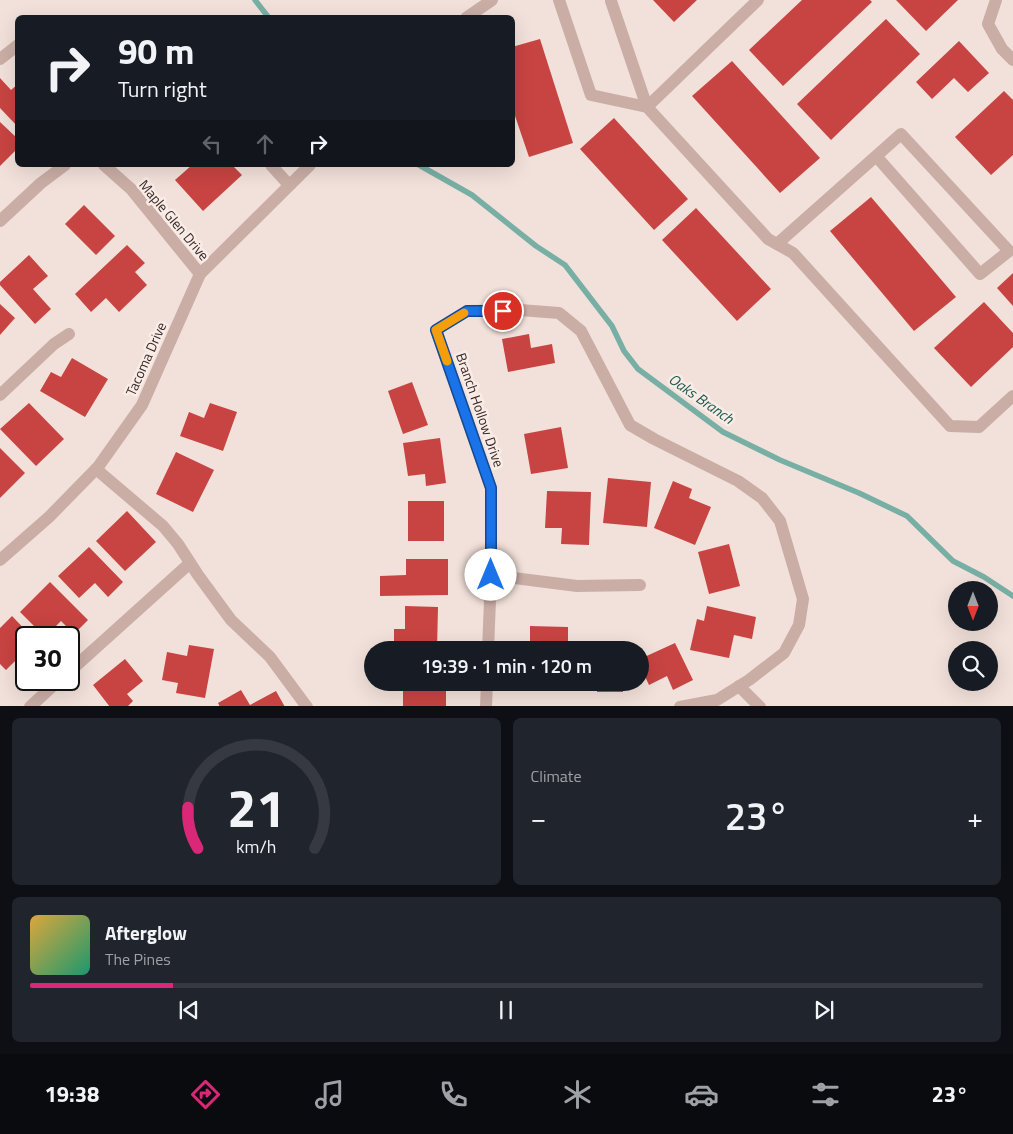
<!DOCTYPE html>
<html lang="en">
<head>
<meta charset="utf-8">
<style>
	:root { --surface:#171b24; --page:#20242c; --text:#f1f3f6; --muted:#9ea1a6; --line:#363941; --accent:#db2777 }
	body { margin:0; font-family:"Titillium Web",sans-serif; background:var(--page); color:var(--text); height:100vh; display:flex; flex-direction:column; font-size:19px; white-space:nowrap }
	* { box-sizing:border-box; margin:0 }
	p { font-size:16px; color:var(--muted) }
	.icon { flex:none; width:28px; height:28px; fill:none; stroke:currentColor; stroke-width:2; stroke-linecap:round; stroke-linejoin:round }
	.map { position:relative; height:706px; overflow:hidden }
	.details { display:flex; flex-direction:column; gap:12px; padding:12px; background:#0d0f14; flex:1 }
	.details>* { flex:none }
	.top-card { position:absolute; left:15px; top:15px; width:500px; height:152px; border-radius:8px; box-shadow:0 5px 20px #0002; background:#171b24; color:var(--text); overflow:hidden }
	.needle { width:32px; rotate:180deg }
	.fabs { position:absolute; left:948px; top:581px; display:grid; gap:10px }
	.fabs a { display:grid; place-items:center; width:50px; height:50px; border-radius:50%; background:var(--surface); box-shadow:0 5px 20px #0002; font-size:25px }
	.speed { position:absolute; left:15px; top:626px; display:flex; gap:10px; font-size:25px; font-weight:700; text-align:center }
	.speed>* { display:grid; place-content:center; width:65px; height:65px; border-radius:50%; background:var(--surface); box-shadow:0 5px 20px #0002; line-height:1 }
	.speed .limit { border:2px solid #111; border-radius:8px; background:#fff; color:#111 }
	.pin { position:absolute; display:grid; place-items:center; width:42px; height:42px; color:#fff; margin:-21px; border:2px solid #fff; border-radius:50%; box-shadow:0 1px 5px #0007 }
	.me { position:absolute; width:55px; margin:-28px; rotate:0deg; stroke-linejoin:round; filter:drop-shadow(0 0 4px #0008) }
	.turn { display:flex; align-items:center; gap:18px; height:105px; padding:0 20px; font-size:22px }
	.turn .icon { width:65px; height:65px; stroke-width:2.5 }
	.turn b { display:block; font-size:35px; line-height:42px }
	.lanes { display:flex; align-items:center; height:48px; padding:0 20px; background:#0003; justify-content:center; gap:25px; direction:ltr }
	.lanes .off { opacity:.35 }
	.big { font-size:38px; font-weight:600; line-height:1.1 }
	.details .card { flex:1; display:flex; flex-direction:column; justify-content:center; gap:8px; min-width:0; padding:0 18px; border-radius:8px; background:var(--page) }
	.details .dial { align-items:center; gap:0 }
	.dial svg { height:130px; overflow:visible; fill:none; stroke:var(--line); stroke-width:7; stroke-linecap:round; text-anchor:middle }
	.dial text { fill:var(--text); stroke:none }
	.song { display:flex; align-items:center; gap:15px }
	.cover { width:60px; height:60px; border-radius:8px; background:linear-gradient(135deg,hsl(40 70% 55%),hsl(160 70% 35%)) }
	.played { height:5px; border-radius:2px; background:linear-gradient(90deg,var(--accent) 15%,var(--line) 15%) }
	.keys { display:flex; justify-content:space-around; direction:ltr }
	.heat { display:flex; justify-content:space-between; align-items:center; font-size:28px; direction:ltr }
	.details .tiles { flex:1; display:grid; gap:12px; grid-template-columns:1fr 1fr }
	.card:last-child { grid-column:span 2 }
	.trip { position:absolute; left:364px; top:641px; width:285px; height:50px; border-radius:25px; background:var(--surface); box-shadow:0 5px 20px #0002; font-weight:600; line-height:50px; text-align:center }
	.dock { display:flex; height:80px; justify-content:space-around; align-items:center; background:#090b0e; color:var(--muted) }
	.dock .icon { width:35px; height:35px }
	.dock .selected { color:var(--accent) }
	.dock b { font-size:22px; color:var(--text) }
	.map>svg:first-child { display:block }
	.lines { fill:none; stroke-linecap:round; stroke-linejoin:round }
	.stream { stroke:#78afa5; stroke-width:5.5 }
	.building { fill:#c84442 }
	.minor { stroke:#caaea6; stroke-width:12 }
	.route-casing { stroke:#114b97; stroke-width:12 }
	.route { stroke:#1a73e8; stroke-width:9 }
	.slow { stroke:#f59e0b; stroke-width:9 }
	.labels { text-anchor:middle; stroke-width:5; stroke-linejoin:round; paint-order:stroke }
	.street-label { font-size:14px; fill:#362827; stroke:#f9ece6 }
	.water-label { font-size:15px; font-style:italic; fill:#1c584e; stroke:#f9ece6 }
</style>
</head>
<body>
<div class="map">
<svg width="1013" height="707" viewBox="0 0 1013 707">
	<rect width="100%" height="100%" fill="#f2e1da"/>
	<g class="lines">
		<g class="stream">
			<polyline points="255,0 269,18"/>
			<polyline points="419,165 472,195 536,246 565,265 612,326 624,351 638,369 723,432 780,460 859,493 907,516 953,561 984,577 1013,596"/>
		</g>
	</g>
	<g class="building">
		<polygon points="653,0 697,0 674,22"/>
		<polygon points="802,0 870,0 872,2 783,86 749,50"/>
		<polygon points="896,0 958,0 926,31"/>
		<polygon points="886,19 920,54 831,140 797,104"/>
		<polygon points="540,39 573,143 529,157 512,107 512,47"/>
		<polygon points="959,41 989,73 968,92 954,78 932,99 916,82"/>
		<polygon points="732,61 820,158 780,193 692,96"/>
		<polygon points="0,78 11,90 18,84 18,127 0,108"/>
		<polygon points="1004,91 1013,100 1013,155 991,175 955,137"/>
		<polygon points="614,118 688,199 654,230 580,149"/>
		<polygon points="0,122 18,139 18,148 0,166"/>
		<polygon points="192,165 232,165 242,175 203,211 175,180"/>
		<polygon points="871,197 956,297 914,331 830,231"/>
		<polygon points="84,205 115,236 96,255 65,224"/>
		<polygon points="696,208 771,289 737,321 662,240"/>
		<polygon points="127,245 145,263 135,272 147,285 119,312 106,298 91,312 75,294"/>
		<polygon points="29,255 48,276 33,289 51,309 35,324 0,285 0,282"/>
		<polygon points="1013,273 1013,306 997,288"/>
		<polygon points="984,302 1013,333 1013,347 971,387 934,348"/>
		<polygon points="0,304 15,318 0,335"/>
		<polygon points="529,334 531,348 552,344 555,363 508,372 502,339"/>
		<polygon points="72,358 108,379 85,417 40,391 51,372 61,377"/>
		<polygon points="412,382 428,425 403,434 388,391"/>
		<polygon points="29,403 64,439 36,466 0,429"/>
		<polygon points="210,403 237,412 223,451 180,436 189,412 204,418"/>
		<polygon points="561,427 568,468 531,474 524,434"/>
		<polygon points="440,438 446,483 426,486 425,474 408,476 403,443"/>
		<polygon points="0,448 25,473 0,498"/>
		<polygon points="176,452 214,470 193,512 156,494"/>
		<polygon points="608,478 651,482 647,527 603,523"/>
		<polygon points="673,481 692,489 689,498 711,507 695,545 654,528"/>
		<polygon points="547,491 591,492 589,545 561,544 562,528 545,528"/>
		<rect x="408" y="501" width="36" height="40"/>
		<polygon points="127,511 156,542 125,571 96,541"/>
		<polygon points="729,544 740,586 709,594 698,552"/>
		<polygon points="89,547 123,582 108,597 95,583 79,598 58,576"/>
		<polygon points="406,559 448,559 448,595 380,596 380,576 406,575"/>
		<polygon points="50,582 88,620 74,634 61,621 45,637 20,612"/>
		<polygon points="405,606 438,607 437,650 394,650 394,629 405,629"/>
		<polygon points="707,606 756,617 752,639 734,635 729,658 690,650 697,619 704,621"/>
		<polygon points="12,616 33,638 26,638 26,660 21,655 6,670 0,664 0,628"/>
		<polygon points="530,626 568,627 568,650 530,650"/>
		<rect x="577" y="643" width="46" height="7"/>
		<polygon points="675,643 693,680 673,690 667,676 649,685 640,666 640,659"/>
		<polygon points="189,645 214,649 205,698 176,693 178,683 162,680 167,652 187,656"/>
		<polygon points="125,659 143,681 127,694 133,701 127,707 110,707 93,685"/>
		<rect x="403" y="682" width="43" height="25"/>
		<polygon points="577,682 623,682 623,692 597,692 597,687 577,687"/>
		<polygon points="241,690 250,705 276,691 285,707 220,707 218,703"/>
	</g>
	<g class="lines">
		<g class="minor">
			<polyline points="559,0 591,95 647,107 768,239 793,253 950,426 979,427 1013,396"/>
			<polyline points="996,0 988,24 1002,49 1013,60"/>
			<polyline points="611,1 647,107 758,0"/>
			<polyline points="466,18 492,0"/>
			<polyline points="0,59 18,45"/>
			<polyline points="104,165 131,189 200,274"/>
			<polyline points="271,165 289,185"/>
			<polyline points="0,221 41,183 65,165"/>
			<polyline points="777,244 901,134 1009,251 980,274 876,156"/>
			<polyline points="0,395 54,344 69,334"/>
			<polyline points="96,469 163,526 178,544 198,575 231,620 270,657 307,707"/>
			<polyline points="0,560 49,517 98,467 142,405 200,274 310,165"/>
			<polyline points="491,575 577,586 640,585"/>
			<polyline points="488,650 491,575 491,488 436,330 467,311 520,310 559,313 581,331 630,425 654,439 738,481 762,498 780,521 803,599 799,625 784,653 749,680 717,700 680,707"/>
			<polyline points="69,672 190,563"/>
			<polyline points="739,686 760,707"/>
			<polyline points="30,707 59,680"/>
			<polyline points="486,707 487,682"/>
		</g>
	</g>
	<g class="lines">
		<defs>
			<polyline id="route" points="491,575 491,488 436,330 467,311 503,311"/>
		</defs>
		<use href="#route" class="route-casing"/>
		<use href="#route" class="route"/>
		<polyline class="slow" points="447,361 436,330 464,313"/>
	</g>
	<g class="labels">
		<g class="street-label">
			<text transform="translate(174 220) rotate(50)" y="5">Maple Glen Drive</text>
			<text transform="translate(146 359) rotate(-66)" y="5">Tacoma Drive</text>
			<text transform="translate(480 410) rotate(71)" y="5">Branch Hollow Drive</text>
		</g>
		<g class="water-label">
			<text transform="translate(701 399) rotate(35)" y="5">Oaks Branch</text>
		</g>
	</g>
</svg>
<div class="fabs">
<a><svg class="needle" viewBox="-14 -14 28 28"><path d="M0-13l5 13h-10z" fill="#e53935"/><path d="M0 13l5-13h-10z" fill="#9ea1a6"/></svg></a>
<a><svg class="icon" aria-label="search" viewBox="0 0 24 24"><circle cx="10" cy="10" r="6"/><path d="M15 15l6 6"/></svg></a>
</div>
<div class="speed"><div class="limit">30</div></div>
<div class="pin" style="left:503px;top:311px;background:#d93025"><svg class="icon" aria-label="arrive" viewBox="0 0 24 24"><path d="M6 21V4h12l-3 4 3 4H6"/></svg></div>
<svg class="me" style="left:491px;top:575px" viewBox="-20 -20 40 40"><circle r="19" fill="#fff"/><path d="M0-13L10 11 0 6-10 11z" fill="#1a73e8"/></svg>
<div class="trip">19:39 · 1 min · 120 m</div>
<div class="top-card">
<div class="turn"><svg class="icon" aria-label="right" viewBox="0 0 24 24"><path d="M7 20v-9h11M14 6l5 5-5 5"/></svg><div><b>90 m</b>Turn right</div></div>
<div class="lanes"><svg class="icon off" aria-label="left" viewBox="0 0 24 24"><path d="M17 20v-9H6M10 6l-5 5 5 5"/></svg><svg class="icon off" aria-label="ahead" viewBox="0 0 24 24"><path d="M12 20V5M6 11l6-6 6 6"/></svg><svg class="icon" aria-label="right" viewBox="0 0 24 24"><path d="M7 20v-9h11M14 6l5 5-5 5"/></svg></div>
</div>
</div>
<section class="details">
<div class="tiles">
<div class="card dial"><svg viewBox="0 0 100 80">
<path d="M14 69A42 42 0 1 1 86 69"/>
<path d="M14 69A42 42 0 0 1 8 44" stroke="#db2777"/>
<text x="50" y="56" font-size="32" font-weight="700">21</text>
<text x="50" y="72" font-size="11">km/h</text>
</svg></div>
<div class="card"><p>Climate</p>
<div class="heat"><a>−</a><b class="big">23°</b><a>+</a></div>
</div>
<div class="card">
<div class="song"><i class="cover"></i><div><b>Afterglow</b><p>The Pines</p></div></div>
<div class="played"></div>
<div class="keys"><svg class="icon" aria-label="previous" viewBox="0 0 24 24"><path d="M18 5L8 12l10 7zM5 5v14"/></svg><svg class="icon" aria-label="pause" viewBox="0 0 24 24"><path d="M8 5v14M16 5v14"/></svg><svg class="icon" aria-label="next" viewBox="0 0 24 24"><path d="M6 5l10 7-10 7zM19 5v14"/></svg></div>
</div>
</div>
</section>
<nav class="dock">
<b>19:38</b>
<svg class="icon selected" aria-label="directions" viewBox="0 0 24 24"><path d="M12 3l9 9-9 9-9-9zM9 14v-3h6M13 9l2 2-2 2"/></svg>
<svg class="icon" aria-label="music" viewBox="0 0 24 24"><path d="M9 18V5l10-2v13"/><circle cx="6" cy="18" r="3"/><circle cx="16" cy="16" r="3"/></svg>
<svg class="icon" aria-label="phone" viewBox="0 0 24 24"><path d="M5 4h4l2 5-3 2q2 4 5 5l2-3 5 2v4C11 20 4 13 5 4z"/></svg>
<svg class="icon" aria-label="climate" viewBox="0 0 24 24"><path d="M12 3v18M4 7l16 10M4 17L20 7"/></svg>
<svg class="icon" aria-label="car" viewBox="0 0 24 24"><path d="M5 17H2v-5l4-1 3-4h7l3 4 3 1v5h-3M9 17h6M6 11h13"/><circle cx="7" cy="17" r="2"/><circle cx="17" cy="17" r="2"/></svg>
<svg class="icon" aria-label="filters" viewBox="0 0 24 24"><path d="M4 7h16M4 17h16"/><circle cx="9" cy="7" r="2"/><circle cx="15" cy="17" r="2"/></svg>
<b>23°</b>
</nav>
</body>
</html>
